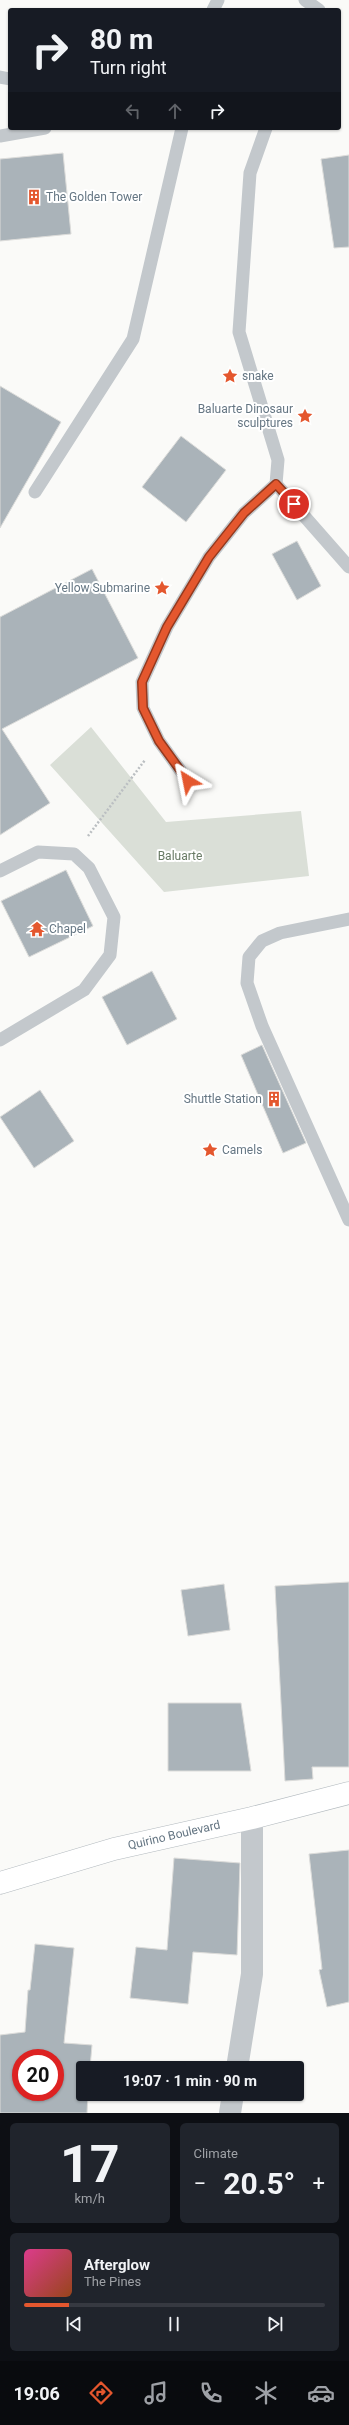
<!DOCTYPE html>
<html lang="en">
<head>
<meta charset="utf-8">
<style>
	:root { --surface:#171b24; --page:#20242c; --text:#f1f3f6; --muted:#9ea1a6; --line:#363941; --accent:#e4572e }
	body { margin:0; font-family:Roboto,sans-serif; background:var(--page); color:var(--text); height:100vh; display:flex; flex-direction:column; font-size:15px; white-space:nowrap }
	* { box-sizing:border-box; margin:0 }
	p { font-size:13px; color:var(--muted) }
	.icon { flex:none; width:22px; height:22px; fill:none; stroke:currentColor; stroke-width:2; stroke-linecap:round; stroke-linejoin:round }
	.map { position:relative; height:2113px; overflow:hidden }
	.details { display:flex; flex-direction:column; gap:10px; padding:10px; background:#0d0f14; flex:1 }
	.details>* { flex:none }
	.banner { position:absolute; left:8px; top:8px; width:333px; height:122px; border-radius:4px; box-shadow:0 1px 3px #0004; background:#171b24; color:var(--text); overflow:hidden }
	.speed { position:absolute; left:12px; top:2049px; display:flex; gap:8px; font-size:20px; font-weight:700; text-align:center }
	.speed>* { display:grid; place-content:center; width:52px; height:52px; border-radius:50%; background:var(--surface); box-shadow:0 1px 3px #0004; line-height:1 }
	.speed .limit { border:6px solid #d22; background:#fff; color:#111 }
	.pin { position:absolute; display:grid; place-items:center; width:34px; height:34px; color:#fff; margin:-17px; border:2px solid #fff; border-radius:50%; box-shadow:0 1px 4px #0007 }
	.me { position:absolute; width:44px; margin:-22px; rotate:325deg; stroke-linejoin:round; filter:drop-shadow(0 0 3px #0008) }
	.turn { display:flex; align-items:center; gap:14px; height:84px; padding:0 16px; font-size:18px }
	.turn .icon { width:52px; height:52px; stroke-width:2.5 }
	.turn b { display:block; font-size:28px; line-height:34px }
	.lanes { display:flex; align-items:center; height:38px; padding:0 16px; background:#0003; justify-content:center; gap:20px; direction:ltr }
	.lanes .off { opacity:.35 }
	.big { font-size:30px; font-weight:700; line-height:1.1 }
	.details .card { flex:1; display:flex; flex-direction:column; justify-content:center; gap:6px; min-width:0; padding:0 14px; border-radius:6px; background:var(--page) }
	.details .dial { align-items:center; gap:0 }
	.dial b { font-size:52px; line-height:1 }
	.song { display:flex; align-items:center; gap:12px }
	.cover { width:48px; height:48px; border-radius:6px; background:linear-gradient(135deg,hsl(330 70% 55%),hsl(20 70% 35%)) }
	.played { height:4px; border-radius:2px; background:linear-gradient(90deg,var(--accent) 15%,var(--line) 15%) }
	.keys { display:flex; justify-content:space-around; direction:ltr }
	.heat { display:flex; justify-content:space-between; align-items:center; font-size:22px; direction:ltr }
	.details .tiles { flex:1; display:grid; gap:10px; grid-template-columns:1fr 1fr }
	.card:last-child { grid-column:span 2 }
	.trip { position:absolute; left:76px; top:2061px; width:228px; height:40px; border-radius:4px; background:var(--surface); box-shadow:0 1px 3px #0004; font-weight:700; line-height:40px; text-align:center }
	.menu { display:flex; height:64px; justify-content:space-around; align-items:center; background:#090b0e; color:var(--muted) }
	.menu .icon { width:28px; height:28px }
	.menu .active { color:var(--accent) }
	.menu b { font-size:18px; color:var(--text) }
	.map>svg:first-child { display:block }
	.green { fill:#dadfd7 }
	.building { fill:#aab3b9; stroke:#dcdcda; fill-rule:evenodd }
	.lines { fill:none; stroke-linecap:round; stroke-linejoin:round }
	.secondary-casing { stroke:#b3babf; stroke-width:23 }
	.path { stroke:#bbbfc2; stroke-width:2.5; stroke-dasharray:2 2; stroke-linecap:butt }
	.lane { stroke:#c3c8cc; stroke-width:13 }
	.street { stroke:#c3c8cc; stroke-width:22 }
	.secondary { stroke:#fff; stroke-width:22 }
	.route-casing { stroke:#94391e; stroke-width:10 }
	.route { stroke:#e4572e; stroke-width:7 }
	.labels { text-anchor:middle; stroke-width:4; stroke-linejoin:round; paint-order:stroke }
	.poi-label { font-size:12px; fill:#657683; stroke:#fff; text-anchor:start }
	.park-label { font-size:12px; fill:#687a64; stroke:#fff }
	.street-label { font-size:12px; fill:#657683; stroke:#fff }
</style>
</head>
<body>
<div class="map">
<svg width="349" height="2113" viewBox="0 0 349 2113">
	<rect width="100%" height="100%" fill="#fafaf8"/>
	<polygon class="green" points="91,727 166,822 301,811 309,876 164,892 50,765"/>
	<g class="building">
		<polygon points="63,153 71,234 0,241 0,159"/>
		<polygon points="349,155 349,247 334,248 321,159"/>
		<polygon points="0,386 61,422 0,528"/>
		<polygon points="181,436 226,470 186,522 142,487"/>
		<polygon points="297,541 321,586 297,600 272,554"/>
		<polygon points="92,569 138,658 2,729 50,803 0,835 0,617"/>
		<polygon points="66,870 93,926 29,957 1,901"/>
		<polygon points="152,971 177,1019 127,1045 102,997"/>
		<polygon points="262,1045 306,1143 283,1153 241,1055"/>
		<polygon points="40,1090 74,1141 34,1168 0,1117"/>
		<polygon points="349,1582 349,1767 312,1767 313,1779 285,1781 275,1586"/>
		<polygon points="224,1584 230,1630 188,1636 181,1590"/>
		<polygon points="168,1703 241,1703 251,1771 168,1771"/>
		<polygon points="349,1850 349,2002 327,2007 319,1970 322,1969 309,1854"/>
		<polygon points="174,1858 240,1863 237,1955 193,1952 188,2004 130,1998 136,1947 167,1950"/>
		<path d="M35,1944L74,1948L64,2043L92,2045L90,2068H83V2094H88L87,2113H0V2035L25,2032L28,1990H30ZM21,2058H55V2092H21Z"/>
	</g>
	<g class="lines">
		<defs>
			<polyline id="secondary" points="0,1883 114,1849 252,1818 349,1793"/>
		</defs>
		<use href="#secondary" class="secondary-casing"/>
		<polyline class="path" points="88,836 145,760"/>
		<g class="lane">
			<polyline points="305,0 319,10"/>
			<polyline points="213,10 218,0"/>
			<polyline points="0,77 10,79"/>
			<polyline points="0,136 45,128"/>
			<polyline points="276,484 349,567"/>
			<polyline points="35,492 133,339 182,128"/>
			<polyline points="188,781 159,741 143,708 142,682 167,627 209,557 244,513 276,484 278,460 239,332 250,173 266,128"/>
			<polyline points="0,871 38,852 74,854 89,868 114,917 110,955 84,990 0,1040"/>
			<polyline points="349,919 280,933 262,941 249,957 247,983 262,1026 349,1220"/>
		</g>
		<g class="street">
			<polyline points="237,2068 252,1974 252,1818"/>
			<polyline points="230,2113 233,2094"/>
		</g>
		<use href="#secondary" class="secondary"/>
	</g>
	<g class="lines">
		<defs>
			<polyline id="route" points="188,781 159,741 143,708 142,682 167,627 209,557 244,513 276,484 294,504"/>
		</defs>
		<use href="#route" class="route-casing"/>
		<use href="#route" class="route"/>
	</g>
	<defs>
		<symbol id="building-bare" viewBox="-9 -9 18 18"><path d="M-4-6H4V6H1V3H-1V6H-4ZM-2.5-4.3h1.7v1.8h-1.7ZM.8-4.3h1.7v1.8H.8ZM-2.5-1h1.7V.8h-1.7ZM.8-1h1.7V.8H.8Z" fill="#e4572e" stroke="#fff" stroke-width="2.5" paint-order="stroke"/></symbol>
		<symbol id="sight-bare" viewBox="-9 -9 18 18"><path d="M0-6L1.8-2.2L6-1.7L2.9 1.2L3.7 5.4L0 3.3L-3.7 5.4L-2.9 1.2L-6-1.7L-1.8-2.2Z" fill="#e4572e" stroke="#fff" stroke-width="2.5" paint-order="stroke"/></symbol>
		<symbol id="temple-bare" viewBox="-9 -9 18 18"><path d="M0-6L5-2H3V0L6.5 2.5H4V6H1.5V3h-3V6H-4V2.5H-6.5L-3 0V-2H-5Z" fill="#e4572e" stroke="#fff" stroke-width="2.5" paint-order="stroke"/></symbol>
	</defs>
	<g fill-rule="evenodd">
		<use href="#building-bare" x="23" y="186" width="22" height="22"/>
		<use href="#sight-bare" x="219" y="365" width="22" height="22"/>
		<use href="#sight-bare" x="294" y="405" width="22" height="22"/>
		<use href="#sight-bare" x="151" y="577" width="22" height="22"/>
		<use href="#temple-bare" x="26" y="918" width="22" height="22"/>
		<use href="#building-bare" x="263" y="1088" width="22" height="22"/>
		<use href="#sight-bare" x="199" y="1139" width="22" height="22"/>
	</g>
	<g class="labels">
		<g class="poi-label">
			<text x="46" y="201">The Golden Tower</text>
			<text x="242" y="380">snake</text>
			<text x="293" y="413" text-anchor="end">Baluarte Dinosaur<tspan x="293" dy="14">sculptures</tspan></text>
			<text x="150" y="592" text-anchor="end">Yellow Submarine</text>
			<text x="49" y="933">Chapel</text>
			<text x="262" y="1103" text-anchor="end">Shuttle Station</text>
			<text x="222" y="1154">Camels</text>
		</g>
		<g class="park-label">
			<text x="180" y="860">Baluarte</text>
		</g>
		<g class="street-label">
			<text transform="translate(174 1835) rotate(-13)" y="4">Quirino Boulevard</text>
		</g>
	</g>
</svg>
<div class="speed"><div class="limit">20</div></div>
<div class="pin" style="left:294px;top:504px;background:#d93025"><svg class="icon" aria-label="arrive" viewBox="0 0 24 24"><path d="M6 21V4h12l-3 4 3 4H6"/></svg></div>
<svg class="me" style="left:188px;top:781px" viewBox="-20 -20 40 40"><path d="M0-17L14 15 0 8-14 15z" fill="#e4572e" stroke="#fff" stroke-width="4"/></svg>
<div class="trip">19:07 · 1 min · 90 m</div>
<div class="banner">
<div class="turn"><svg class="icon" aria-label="right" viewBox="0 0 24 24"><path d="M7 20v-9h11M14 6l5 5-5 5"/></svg><div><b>80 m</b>Turn right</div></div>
<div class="lanes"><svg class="icon off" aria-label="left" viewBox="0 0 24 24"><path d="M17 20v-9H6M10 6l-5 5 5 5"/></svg><svg class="icon off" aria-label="ahead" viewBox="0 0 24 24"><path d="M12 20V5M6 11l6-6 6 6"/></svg><svg class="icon" aria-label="right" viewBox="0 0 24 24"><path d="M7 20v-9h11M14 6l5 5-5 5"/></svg></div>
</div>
</div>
<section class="details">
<div class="tiles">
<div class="card dial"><b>17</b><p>km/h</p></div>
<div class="card"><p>Climate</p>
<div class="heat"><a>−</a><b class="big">20.5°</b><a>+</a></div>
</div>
<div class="card">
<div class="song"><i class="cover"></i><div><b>Afterglow</b><p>The Pines</p></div></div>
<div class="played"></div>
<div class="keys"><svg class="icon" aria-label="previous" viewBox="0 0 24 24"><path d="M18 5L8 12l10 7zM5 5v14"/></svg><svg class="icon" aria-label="pause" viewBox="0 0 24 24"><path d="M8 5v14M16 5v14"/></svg><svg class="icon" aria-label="next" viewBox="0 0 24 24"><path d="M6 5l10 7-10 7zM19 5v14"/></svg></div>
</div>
</div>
</section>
<nav class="menu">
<b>19:06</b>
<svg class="icon active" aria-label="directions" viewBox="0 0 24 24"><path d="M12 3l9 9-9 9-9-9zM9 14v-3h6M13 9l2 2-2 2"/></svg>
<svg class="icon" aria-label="music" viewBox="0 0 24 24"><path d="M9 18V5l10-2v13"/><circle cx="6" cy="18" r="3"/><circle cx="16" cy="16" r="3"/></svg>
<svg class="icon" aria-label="phone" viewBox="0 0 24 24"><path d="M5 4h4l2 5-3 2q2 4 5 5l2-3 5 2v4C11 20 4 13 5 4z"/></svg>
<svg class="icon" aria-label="climate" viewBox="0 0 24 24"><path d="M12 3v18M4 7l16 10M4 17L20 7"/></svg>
<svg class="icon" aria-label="car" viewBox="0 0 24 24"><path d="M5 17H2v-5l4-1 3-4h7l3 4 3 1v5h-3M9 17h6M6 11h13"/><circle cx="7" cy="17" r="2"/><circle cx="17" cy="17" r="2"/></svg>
</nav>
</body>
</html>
